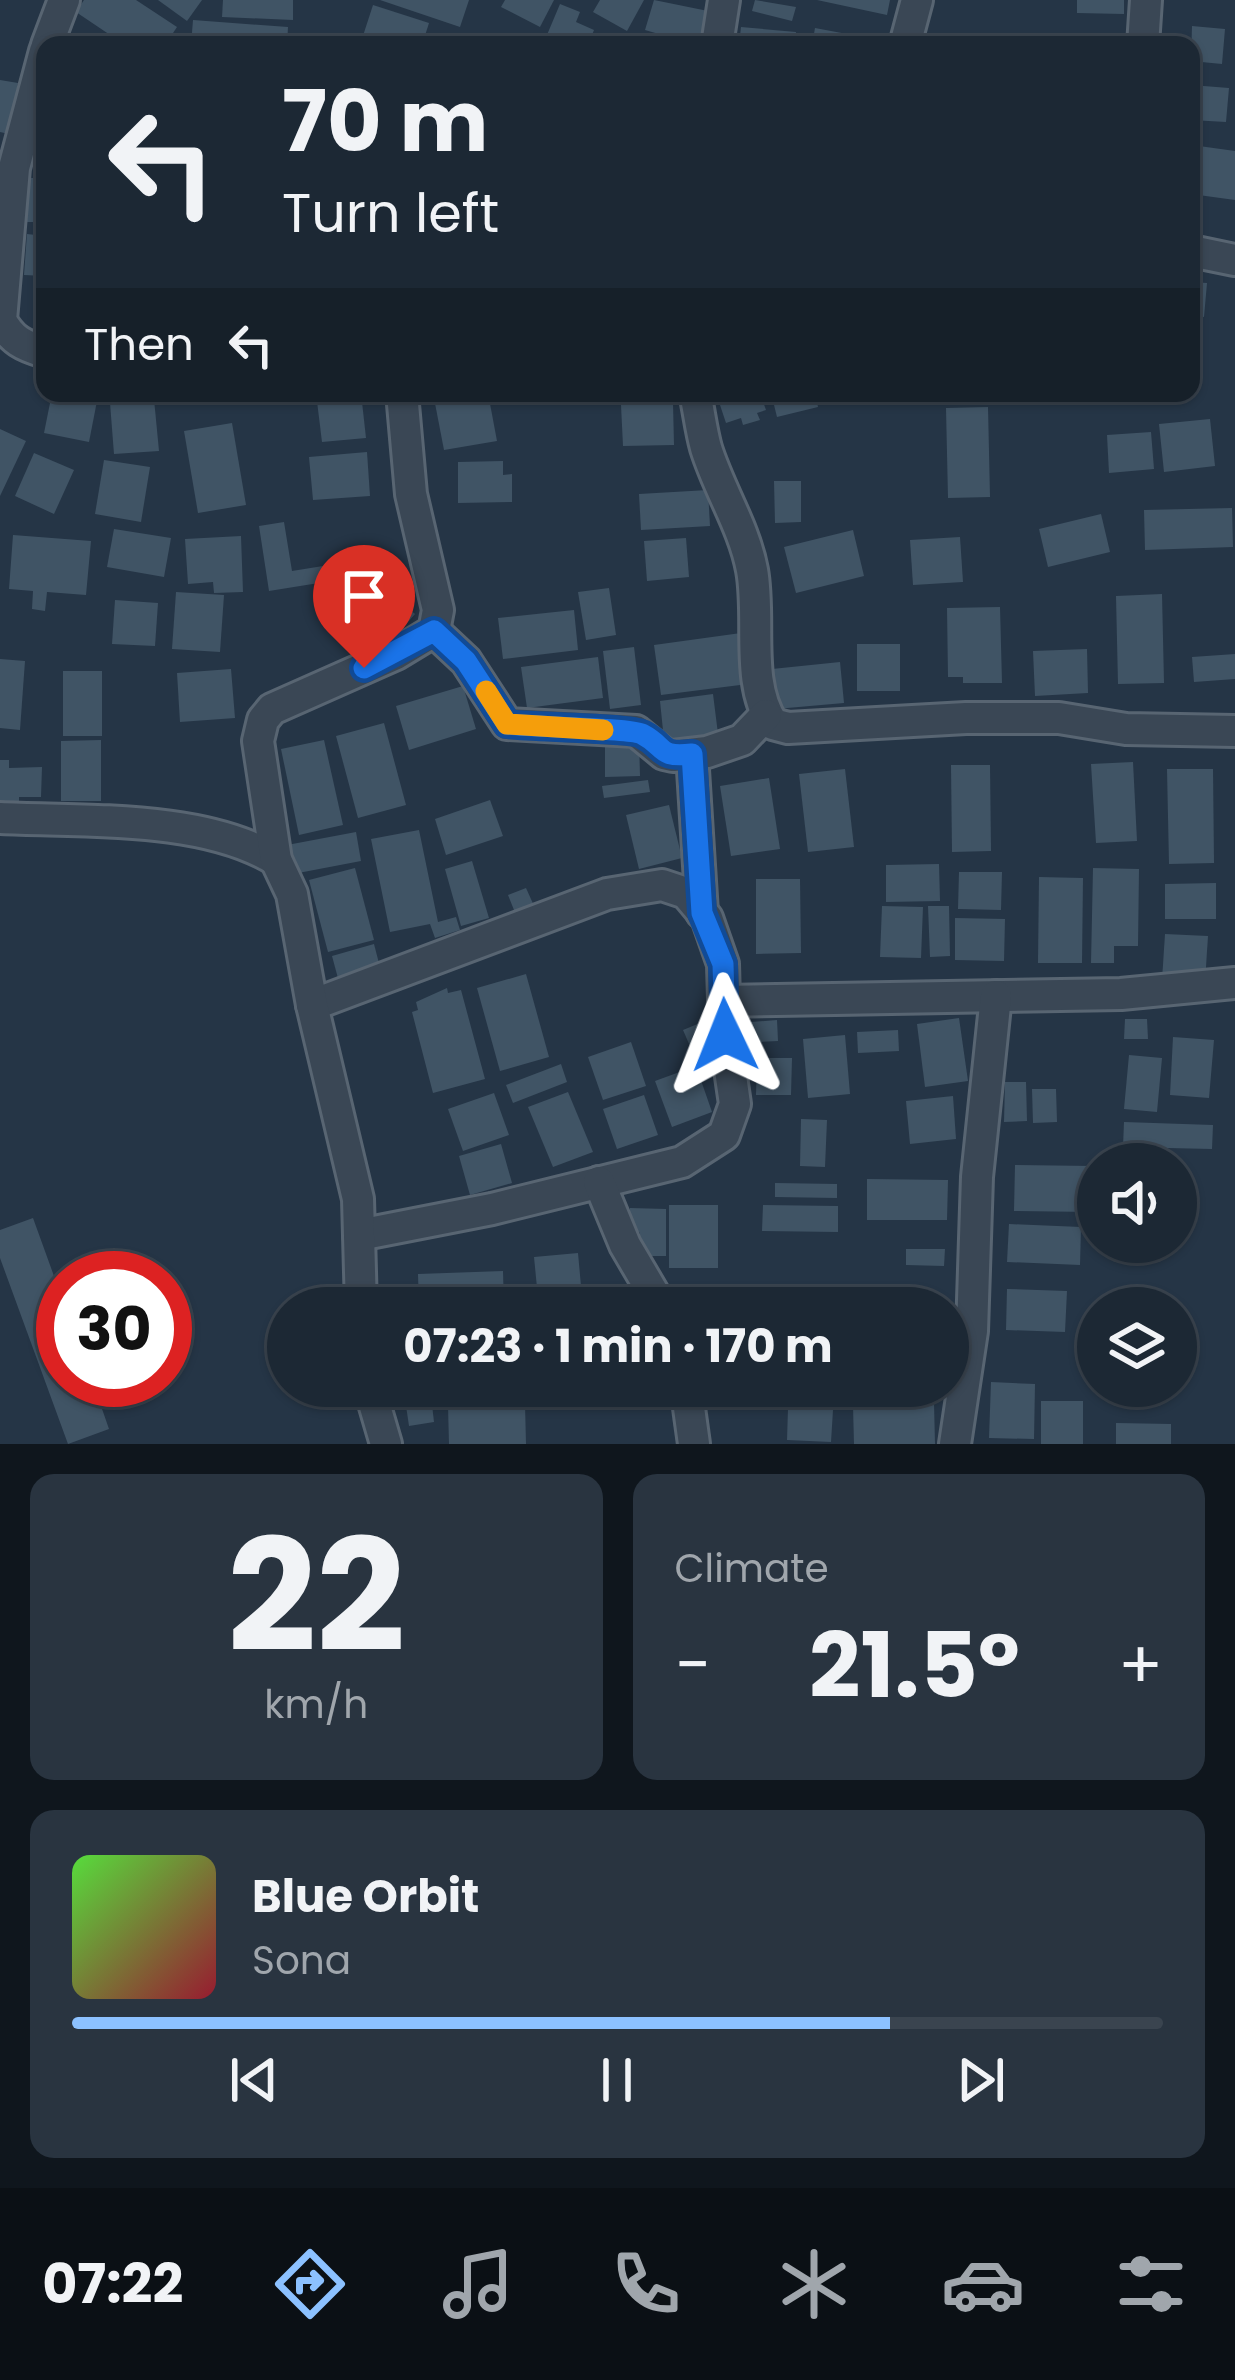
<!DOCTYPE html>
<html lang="en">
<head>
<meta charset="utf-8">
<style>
	:root { --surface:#1c2834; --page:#293440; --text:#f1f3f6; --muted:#a0a6ac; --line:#3a444f; --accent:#8cc1ff }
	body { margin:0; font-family:Poppins,sans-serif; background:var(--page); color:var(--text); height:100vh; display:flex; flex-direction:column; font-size:45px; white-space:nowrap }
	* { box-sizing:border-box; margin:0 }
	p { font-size:39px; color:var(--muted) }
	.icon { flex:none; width:66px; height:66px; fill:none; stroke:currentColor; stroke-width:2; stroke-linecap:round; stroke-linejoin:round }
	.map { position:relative; height:1444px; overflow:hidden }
	.side { display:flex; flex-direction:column; gap:30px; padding:30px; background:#0f161d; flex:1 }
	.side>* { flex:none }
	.top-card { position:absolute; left:36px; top:36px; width:1164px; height:366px; border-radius:24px; box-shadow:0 3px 9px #0004,0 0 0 3px var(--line); background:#1c2834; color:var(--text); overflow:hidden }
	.buttons { position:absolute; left:1077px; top:1143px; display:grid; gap:24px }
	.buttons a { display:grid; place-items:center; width:120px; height:120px; border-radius:50%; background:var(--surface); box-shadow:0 3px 9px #0004,0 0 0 3px var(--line); font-size:60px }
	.speed { position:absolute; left:36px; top:1251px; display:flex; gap:24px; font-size:60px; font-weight:700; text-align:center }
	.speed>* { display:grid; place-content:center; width:156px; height:156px; border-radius:50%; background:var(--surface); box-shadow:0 3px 9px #0004,0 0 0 3px var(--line); line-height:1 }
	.speed .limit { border:18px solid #d22; background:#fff; color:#111 }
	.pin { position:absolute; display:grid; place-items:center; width:102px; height:102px; color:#fff; margin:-123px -51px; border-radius:50% 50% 50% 0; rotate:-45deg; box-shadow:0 0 12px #0007 }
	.pin .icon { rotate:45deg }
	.me { position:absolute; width:132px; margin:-66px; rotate:358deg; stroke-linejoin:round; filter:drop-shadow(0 0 9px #0008) }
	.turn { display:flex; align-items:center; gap:42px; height:252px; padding:0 48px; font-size:54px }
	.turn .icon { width:156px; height:156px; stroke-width:2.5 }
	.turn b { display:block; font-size:84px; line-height:102px }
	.then { display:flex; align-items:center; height:114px; padding:0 48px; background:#0003; gap:24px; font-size:45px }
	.big { font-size:90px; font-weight:700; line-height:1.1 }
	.side .card { flex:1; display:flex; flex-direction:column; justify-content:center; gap:18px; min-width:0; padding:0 42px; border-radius:24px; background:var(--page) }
	.side .dial { align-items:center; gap:0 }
	.dial b { font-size:156px; line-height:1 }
	.song { display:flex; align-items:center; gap:36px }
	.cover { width:144px; height:144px; border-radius:18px; background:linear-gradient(135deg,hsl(110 70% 55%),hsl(350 70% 35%)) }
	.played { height:12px; border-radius:6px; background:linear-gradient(90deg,var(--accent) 75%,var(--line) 75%) }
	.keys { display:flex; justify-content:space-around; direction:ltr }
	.heat { display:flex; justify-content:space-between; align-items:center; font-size:66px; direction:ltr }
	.side .tiles { flex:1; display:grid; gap:30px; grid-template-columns:1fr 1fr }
	.card:last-child { grid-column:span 2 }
	.trip { position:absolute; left:267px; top:1287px; width:702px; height:120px; border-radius:60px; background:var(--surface); box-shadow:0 3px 9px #0004,0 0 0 3px var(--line); font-weight:700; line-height:120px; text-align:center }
	.tab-bar { display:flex; height:192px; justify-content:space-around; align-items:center; background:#0b1015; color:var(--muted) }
	.tab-bar .icon { width:84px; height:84px }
	.tab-bar .active { color:var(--accent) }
	.tab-bar b { font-size:54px; color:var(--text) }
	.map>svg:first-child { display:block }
	.building { fill:#405465 }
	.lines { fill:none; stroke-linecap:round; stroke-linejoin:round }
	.minor-casing { stroke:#586572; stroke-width:36 }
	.minor { stroke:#3a4755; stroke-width:30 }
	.route-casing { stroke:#114b97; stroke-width:30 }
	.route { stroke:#1a73e8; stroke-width:21 }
	.slow { stroke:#f59e0b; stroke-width:21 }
</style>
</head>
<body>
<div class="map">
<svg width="1235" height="1444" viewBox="0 0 1235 1444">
	<rect width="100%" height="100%" fill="#253546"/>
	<g class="building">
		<polygon points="84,0 136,0 177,27 165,45 125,45 76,12"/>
		<polygon points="158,0 202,0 187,21"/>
		<polygon points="223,0 293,0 293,20 222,17"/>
		<polygon points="380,0 469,0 460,27"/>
		<polygon points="505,0 554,0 540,27 501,7"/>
		<polygon points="600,0 644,0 627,31 593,12"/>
		<polygon points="654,0 708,11 697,45 645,30"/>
		<polygon points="755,0 796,7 792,21 752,11"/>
		<polygon points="817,0 890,0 887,15"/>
		<polygon points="1077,0 1124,0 1124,14 1077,13"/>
		<polygon points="560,4 580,12 576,22 594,30 588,45 544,42"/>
		<polygon points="373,5 429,23 422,45 360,45"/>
		<polygon points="193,20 288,27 287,45 191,45"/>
		<polygon points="1192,26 1225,29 1222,64 1191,61"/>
		<polygon points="741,27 796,32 794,45 739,45"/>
		<polygon points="815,28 895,43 895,45 812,45"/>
		<polygon points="0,80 18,83 9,134 0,132"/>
		<polygon points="1191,85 1229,88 1226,122 1191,120"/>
		<polygon points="1199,146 1235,151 1235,200 1191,194 1193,159 1197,160"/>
		<polygon points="26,178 45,178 45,222 25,222"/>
		<polygon points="27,234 45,236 45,276 24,275"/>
		<polygon points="1191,282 1207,283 1204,317 1191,315"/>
		<polygon points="52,393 97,401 89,442 44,433"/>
		<polygon points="316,393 361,393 366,438 322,442"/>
		<polygon points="433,393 488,393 497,441 444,450"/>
		<polygon points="716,393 760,393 766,410 757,413 760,420 743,425 741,418 726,423"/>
		<polygon points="771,393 815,393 818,407 777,417"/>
		<polygon points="154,399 159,451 114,454 110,403"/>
		<polygon points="673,403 674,445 623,446 621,405"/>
		<polygon points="988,407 990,497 948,498 946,408"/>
		<polygon points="1210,419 1215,466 1164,472 1159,424"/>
		<polygon points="232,423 246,505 198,513 184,431"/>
		<polygon points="0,429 26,441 0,496"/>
		<polygon points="1151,432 1154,469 1109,473 1107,435"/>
		<polygon points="367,452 370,496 313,500 309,457"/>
		<polygon points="34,453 74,470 54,514 15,496"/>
		<polygon points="104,460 150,467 141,522 95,514"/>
		<polygon points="503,461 503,475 512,474 512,502 458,503 458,462"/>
		<polygon points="774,481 801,481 801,522 775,523"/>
		<polygon points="708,490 710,526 641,530 639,494"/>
		<polygon points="1232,508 1233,547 1145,550 1144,510"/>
		<polygon points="1101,514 1110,552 1048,567 1039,529"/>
		<polygon points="284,522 292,571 323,566 325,582 269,591 259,526"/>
		<polygon points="114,529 171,538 164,577 107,567"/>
		<polygon points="853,530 864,576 796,593 784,547"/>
		<polygon points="13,535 91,541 86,595 47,592 45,611 32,609 33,591 9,589"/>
		<polygon points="241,536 243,592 214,593 213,582 188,584 185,539"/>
		<polygon points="960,537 963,582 913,585 910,540"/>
		<polygon points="686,538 689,577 647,581 644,541"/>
		<polygon points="609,588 616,635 586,640 578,592"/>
		<polygon points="387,590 415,614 386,647 358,623"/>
		<polygon points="176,592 224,595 220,652 172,649"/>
		<polygon points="1162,594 1164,683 1118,684 1116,596"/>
		<polygon points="115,600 158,603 155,646 112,644"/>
		<polygon points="1000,607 1002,683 963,683 963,677 948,677 947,608"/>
		<polygon points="574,610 578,650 503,659 498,618"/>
		<polygon points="741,633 748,684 661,695 654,645"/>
		<rect x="857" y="644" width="43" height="47"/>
		<polygon points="634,647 641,705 610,709 603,651"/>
		<polygon points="1087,649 1088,693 1035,696 1033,651"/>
		<polygon points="1235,654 1235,679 1194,682 1192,657"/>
		<polygon points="598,657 603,698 527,708 521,667"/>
		<polygon points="0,659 25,661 20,730 0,728"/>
		<polygon points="840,662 844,703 776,709 772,669"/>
		<polygon points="231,669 235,718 180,722 177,673"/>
		<rect x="63" y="671" width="39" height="65"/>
		<polygon points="463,686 476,729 409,750 396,706"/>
		<polygon points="713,694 718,734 664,740 660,701"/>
		<polygon points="384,723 406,805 358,818 336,736"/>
		<polygon points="639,739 640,776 605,777 605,740"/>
		<polygon points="101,740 101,801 61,801 61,741"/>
		<polygon points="324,740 343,825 299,835 281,749"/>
		<polygon points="0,760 9,760 9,768 42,767 41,797 19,797 19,805 0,805"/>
		<polygon points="1133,762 1137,841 1096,843 1091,764"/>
		<polygon points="951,765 990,765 991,851 952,852"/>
		<polygon points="845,769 854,847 808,852 799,774"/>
		<polygon points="1167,769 1213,769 1214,863 1169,864"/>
		<polygon points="769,778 780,849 731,856 720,786"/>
		<polygon points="648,780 650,792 604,798 602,786"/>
		<polygon points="490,800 503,836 446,855 435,819"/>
		<polygon points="669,805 682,858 639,869 626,815"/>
		<polygon points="419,830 438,922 456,917 460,930 435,938 430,924 390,932 371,839"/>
		<polygon points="356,832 361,861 293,874 287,845"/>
		<polygon points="472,861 489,918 461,926 445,869"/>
		<polygon points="939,864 940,901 886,902 886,865"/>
		<polygon points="355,868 374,940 328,952 309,880"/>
		<polygon points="1093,868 1139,869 1138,946 1114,946 1114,963 1091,963"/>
		<polygon points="959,872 1002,872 1001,910 958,909"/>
		<polygon points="1039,877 1083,878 1082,963 1038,963"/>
		<polygon points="756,879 800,879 801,953 756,954"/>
		<polygon points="1216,883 1216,919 1165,919 1165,884"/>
		<polygon points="526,888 535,908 516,915 508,895"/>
		<polygon points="882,906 923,907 921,958 880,957"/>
		<polygon points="928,906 949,906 950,956 930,957"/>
		<polygon points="955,918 1005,919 1004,961 955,960"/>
		<polygon points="1165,934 1208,936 1205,982 1162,980"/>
		<polygon points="374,944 381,971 339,982 332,956"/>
		<polygon points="526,974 549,1057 500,1071 477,988"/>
		<polygon points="447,988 448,993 461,990 485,1079 433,1093 412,1012 418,1010 416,1002"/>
		<polygon points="959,1018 968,1081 925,1087 917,1024"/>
		<polygon points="1125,1019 1147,1019 1148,1039 1124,1039"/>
		<polygon points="777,1020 778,1041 759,1042 759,1051 739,1053 737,1023"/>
		<polygon points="700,1023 716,1059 699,1067 683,1030"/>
		<polygon points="898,1030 899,1051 858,1053 857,1032"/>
		<polygon points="845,1035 850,1094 808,1098 803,1039"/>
		<polygon points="1173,1037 1214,1040 1209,1098 1170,1095"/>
		<polygon points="631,1042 646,1086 603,1100 588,1057"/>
		<polygon points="1129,1055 1162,1058 1157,1112 1124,1109"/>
		<polygon points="757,1058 792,1058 791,1095 756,1095"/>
		<polygon points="561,1064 567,1082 513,1103 506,1085"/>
		<polygon points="696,1066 712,1112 672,1127 655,1081"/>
		<polygon points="1005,1082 1026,1082 1027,1121 1004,1122"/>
		<polygon points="1032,1089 1056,1089 1057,1122 1033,1123"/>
		<polygon points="568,1092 593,1152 553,1167 528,1107"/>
		<polygon points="494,1093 509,1135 463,1151 448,1109"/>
		<polygon points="644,1095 658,1135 617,1149 603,1109"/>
		<polygon points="953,1096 956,1139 910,1144 906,1101"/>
		<polygon points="801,1119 827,1120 825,1167 800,1166"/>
		<polygon points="1124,1122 1213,1125 1212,1149 1123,1147"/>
		<polygon points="501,1144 512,1183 470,1195 459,1156"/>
		<polygon points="1015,1165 1093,1166 1092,1212 1014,1211"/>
		<polygon points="867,1179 948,1180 947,1220 867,1220"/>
		<polygon points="775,1183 837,1184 837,1198 775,1197"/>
		<rect x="669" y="1205" width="49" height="63"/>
		<polygon points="763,1205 838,1206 838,1232 762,1231"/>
		<polygon points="630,1208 666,1209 666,1256 644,1256 644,1248 640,1248 640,1233 630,1223"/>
		<polygon points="33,1218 63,1301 63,1380 92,1380 109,1429 68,1444 0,1258 0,1230"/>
		<polygon points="1009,1224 1081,1227 1080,1265 1007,1262"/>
		<polygon points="906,1249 945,1249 944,1266 906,1265"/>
		<polygon points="578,1253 583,1308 539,1308 534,1257"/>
		<polygon points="503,1271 504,1308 419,1308 418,1274"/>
		<polygon points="1007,1289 1067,1291 1065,1332 1006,1330"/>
		<polygon points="991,1382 1035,1384 1034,1439 989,1438"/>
		<polygon points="431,1396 434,1422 409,1426 405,1399"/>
		<rect x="1041" y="1401" width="42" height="43"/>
		<polygon points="934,1403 935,1444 854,1444 853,1406"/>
		<polygon points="525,1404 526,1444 449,1444 448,1406"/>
		<polygon points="788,1408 833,1410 831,1442 787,1440"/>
		<polygon points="1116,1423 1171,1424 1171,1444 1116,1444"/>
	</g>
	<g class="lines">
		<defs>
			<g id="minor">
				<polyline points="47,45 64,0"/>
				<polyline points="717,45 724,0"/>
				<polyline points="905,45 917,0"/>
				<polyline points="1143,45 1146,0"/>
				<path d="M45,51L14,168L1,320C11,340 24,346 45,352"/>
				<polyline points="1191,251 1235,260"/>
				<path d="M695,393C699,411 701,430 706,448C719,490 744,527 752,570C761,619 745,683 773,724L788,728L966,718H1059L1126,729L1235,731"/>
				<polyline points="434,631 466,661 507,724 636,731 664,754 673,756 707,752 742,740 766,715"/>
				<polyline points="692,754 702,913"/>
				<path d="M0,818C84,822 204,815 276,860"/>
				<polyline points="724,1001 1121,994 1235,983"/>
				<polyline points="312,1005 607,894 662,885 686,893 707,918 723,964 725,1035 735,1104 724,1135 682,1162 492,1209 359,1235"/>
				<polyline points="599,1182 625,1245 662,1308"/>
				<polyline points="361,1308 358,1199 312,1005 292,894 276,860 258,741 263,720 272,709 396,654 434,631 438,610 411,494 402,393"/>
				<polyline points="369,1386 386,1444"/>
				<polyline points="686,1386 694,1444"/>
				<polyline points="955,1444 972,1331 977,1177 996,996"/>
			</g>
		</defs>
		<use href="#minor" class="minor-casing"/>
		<use href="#minor" class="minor"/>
	</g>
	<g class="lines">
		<defs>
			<path id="route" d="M364,668L434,631L466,661L507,724C530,727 631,728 642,734C667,747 657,758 692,754L702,913L723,964L725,1035"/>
		</defs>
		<use href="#route" class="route-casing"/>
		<use href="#route" class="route"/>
		<polyline class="slow" points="486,691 507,724 603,730"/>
	</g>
</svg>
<div class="buttons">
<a><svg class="icon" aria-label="sound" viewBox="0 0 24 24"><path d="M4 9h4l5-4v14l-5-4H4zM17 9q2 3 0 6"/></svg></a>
<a><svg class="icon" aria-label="layers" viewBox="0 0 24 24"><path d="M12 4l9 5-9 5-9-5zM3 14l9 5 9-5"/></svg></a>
</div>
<div class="speed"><div class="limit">30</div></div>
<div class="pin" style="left:364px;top:668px;background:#d93025"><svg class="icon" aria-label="arrive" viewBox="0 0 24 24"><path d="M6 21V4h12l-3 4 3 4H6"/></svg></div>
<svg class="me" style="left:725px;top:1035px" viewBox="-20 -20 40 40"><path d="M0-17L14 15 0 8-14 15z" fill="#1a73e8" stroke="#fff" stroke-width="4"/></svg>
<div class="trip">07:23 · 1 min · 170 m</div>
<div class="top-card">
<div class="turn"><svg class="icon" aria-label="left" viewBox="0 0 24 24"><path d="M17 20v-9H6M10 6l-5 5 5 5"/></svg><div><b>70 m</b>Turn left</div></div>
<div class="then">Then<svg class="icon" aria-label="left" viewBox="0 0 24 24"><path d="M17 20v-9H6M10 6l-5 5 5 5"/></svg></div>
</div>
</div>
<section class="side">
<div class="tiles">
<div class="card dial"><b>22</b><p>km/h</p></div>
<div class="card"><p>Climate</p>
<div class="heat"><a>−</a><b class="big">21.5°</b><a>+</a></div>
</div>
<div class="card">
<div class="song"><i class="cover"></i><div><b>Blue Orbit</b><p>Sona</p></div></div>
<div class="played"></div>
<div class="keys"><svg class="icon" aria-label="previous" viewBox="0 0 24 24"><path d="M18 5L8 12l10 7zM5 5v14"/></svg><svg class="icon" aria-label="pause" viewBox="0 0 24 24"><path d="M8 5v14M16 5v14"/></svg><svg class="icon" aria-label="next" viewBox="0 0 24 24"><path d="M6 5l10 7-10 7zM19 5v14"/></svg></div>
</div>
</div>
</section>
<nav class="tab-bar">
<b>07:22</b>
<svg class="icon active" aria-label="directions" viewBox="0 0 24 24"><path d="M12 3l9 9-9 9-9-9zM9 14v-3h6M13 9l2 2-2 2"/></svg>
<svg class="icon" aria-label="music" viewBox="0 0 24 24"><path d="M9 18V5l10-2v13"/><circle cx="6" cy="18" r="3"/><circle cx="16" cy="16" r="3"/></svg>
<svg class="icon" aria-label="phone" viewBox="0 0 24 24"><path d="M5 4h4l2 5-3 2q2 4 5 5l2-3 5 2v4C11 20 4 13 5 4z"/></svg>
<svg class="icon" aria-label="climate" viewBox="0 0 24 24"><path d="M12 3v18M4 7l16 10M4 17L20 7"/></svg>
<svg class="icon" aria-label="car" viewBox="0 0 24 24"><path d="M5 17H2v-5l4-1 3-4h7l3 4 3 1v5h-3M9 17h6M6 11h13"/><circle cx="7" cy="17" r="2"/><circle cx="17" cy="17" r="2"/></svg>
<svg class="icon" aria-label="filters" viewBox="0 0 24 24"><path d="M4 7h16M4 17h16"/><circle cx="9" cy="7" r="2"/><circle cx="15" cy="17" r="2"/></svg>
</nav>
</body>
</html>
